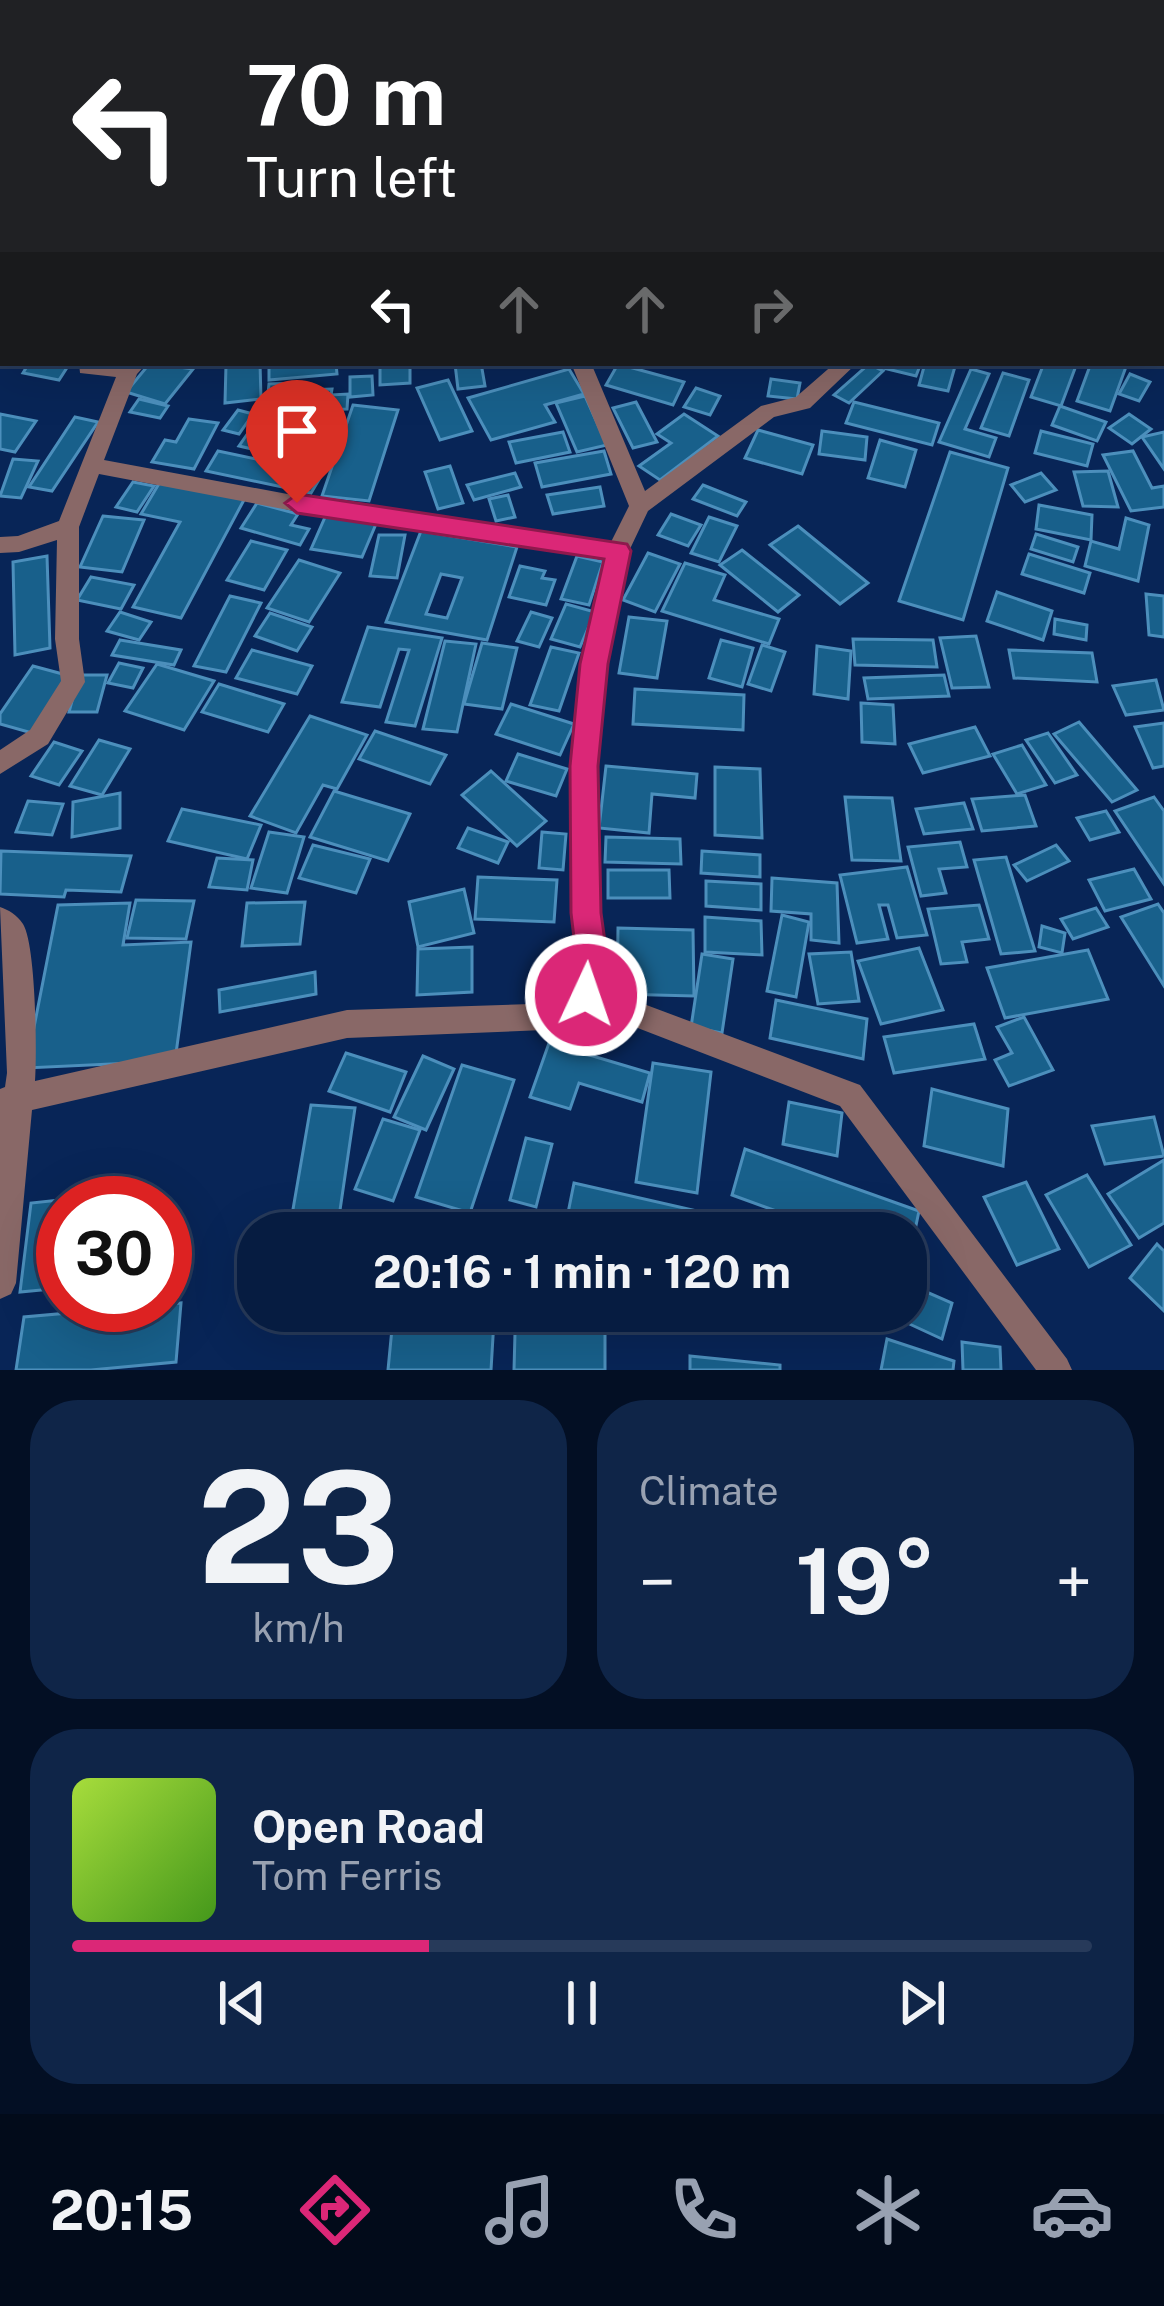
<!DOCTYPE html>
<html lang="en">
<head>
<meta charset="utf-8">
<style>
	:root { --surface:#061c41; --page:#0f2548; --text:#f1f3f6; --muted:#98a1b1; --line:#273a5a; --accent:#db2777 }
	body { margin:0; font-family:"Public Sans",sans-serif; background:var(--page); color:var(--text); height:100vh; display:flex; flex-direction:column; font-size:45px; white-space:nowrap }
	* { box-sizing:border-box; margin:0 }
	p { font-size:39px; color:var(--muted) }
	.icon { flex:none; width:66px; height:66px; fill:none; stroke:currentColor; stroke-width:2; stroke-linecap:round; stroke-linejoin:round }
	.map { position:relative; height:1370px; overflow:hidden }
	.details { display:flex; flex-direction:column; gap:30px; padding:30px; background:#030f24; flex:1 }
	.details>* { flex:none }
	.guide { position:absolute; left:0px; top:0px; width:1164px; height:366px; box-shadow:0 12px 48px #0002,0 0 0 3px var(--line); background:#202124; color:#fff; overflow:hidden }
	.speed { position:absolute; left:36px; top:1176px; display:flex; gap:24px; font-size:60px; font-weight:700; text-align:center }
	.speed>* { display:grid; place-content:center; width:156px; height:156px; border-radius:50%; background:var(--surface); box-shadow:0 12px 48px #0002,0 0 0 3px var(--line); line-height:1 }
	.speed .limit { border:18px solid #d22; background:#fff; color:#111 }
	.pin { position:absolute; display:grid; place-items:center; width:102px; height:102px; color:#fff; margin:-123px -51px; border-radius:50% 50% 50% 0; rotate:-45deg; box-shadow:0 0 12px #0007 }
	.pin .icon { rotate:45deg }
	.me { position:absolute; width:132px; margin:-66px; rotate:3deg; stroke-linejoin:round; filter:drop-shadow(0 0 9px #0008) }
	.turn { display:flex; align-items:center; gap:42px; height:252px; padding:0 48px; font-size:54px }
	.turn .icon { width:156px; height:156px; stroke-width:2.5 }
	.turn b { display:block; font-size:84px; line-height:102px }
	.lanes { display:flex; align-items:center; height:114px; padding:0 48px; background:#0003; justify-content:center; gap:60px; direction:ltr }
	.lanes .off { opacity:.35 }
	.big { font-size:90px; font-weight:700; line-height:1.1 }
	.details .card { flex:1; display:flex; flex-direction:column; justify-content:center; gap:18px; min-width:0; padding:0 42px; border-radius:48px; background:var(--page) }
	.details .dial { align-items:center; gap:0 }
	.dial b { font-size:156px; line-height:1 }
	.song { display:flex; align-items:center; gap:36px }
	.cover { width:144px; height:144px; border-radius:18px; background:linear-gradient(135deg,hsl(80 70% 55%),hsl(100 70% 35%)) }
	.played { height:12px; border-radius:6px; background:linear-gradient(90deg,var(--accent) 35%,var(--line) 35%) }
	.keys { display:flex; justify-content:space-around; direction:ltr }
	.heat { display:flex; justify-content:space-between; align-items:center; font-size:66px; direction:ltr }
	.details .tiles { flex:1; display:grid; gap:30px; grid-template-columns:1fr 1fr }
	.card:last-child { grid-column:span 2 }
	.trip { position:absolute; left:237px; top:1212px; width:690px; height:120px; border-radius:48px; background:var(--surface); box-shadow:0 12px 48px #0002,0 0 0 3px var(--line); font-weight:700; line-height:120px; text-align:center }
	.tab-bar { display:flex; height:192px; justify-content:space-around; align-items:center; background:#020b1a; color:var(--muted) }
	.tab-bar .icon { width:84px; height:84px }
	.tab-bar .current { color:var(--accent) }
	.tab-bar b { font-size:54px; color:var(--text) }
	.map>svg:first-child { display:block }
	.building { fill:#18608b; stroke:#4c8fbc; stroke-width:3; fill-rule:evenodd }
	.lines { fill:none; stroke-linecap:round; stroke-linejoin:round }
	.minor { fill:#896867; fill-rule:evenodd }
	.route { fill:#db2777; stroke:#8e194d; stroke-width:3 }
</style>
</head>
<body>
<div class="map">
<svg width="1164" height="1370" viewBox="0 0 1164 1370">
	<rect width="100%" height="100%" fill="#082557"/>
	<g class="building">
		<polygon points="29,363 70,363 59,380 23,373"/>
		<polygon points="150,363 193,369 165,404 126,392"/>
		<polygon points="260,363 261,399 225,403 226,365"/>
		<polygon points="336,363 337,374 269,380 269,364"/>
		<polygon points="481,363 485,386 458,389 455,364"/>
		<polygon points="881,363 921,363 916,376 879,367"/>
		<polygon points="925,363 956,363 948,391 919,385"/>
		<polygon points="1044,363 1077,363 1061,406 1031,397"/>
		<polygon points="1091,363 1127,364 1110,411 1077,401"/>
		<polygon points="410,364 410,383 380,385 380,366"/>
		<polygon points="618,364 684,382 673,405 606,385"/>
		<polygon points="869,364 883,371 849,403 834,395"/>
		<polygon points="569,369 584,394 545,405 555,422 491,440 468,398"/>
		<polygon points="971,369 989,374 965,429 996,438 989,457 939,442"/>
		<polygon points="1003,373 1029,380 1009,436 981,428"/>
		<polygon points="1130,374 1150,382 1139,401 1119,394"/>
		<polygon points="372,376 373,395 350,397 350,377"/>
		<polygon points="771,379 800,383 797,399 768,396"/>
		<polygon points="448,380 472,431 440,440 417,388"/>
		<polygon points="299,383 299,390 332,389 331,395 348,394 347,409 266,412 269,384"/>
		<polygon points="696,388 720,396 710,415 684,407"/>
		<polygon points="585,396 607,445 577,452 556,403"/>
		<polygon points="139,399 168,406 160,418 130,412"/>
		<polygon points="636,402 657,442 633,448 613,408"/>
		<polygon points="854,402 939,423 932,445 846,423"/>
		<polygon points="353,405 398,410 369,501 322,496"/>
		<polygon points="1060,406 1106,422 1097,441 1052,425"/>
		<polygon points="238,410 253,414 239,434 223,430"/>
		<polygon points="0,414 36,421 15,452 0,449"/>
		<polygon points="684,414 718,436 660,480 639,466 671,443 657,434"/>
		<polygon points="1129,414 1151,429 1132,444 1109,428"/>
		<polygon points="260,416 281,421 261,451 239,446"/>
		<polygon points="75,417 98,422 52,491 29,487"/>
		<polygon points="290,417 313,424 292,455 268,447"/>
		<polygon points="189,419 218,423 194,469 152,462 165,440 176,442"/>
		<polygon points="758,430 813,445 802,474 745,458"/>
		<polygon points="822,431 867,437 865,460 819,454"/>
		<polygon points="1041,431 1093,444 1087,466 1035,453"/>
		<polygon points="563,432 570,452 516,463 509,442"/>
		<polygon points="1164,432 1164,469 1142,437"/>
		<polygon points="880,440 916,450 905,487 868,478"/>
		<polygon points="218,451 323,473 311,493 206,471"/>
		<polygon points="604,451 611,474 542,487 535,463"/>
		<polygon points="1133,451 1152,488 1164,486 1164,507 1131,511 1103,455"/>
		<polygon points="950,452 1008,468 963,620 899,601"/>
		<polygon points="13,459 38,461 21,498 0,496"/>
		<polygon points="450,466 463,503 438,509 425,472"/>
		<polygon points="1108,471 1118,507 1083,506 1074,472"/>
		<polygon points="515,473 521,487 474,500 467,485"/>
		<polygon points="1041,473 1056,490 1025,502 1011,485"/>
		<polygon points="133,482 154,486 137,512 116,507"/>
		<polygon points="160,482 245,498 181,618 133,607 180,522 141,514"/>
		<polygon points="703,485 746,502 737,516 693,499"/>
		<polygon points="600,487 604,506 553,514 547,495"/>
		<polygon points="508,495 515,517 496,521 489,499"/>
		<polygon points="257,503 298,514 291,525 309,529 300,545 241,528"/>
		<polygon points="1039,505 1092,515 1091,540 1036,529"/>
		<polygon points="671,514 701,525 688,546 658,535"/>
		<polygon points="326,515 376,524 362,557 311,549"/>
		<polygon points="103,516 144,520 122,572 80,567"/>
		<polygon points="709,517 737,526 719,562 691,553"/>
		<polygon points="1126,518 1149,525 1138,581 1085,566 1091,541 1119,549"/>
		<polygon points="798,526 868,583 840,604 770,545"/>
		<path d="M421,531L517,547L487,640L386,622ZM441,574L462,578L447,618L426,614Z"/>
		<polygon points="1036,534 1078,547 1073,562 1031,549"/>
		<polygon points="379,535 405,535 397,578 370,576"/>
		<polygon points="251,541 287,550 264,590 227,580"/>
		<polygon points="742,550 799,595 778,612 720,565"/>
		<polygon points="648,553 680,564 655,612 623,600"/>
		<polygon points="1029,554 1090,573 1084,593 1022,574"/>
		<polygon points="47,556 50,648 15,655 13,562"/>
		<polygon points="577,556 603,562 589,605 561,599"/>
		<polygon points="299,560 340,573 309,622 267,608"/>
		<polygon points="685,563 725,575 714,600 779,619 769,644 662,611"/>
		<polygon points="520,566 545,571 542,578 555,580 546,605 509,597"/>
		<polygon points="91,577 134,585 121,609 77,600"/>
		<polygon points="997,592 1052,611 1043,640 987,621"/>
		<polygon points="1146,594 1164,596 1164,637 1149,635"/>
		<polygon points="230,596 261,603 226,672 194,666"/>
		<polygon points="566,604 595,612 580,647 551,639"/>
		<polygon points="120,612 151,622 139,640 107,631"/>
		<polygon points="531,612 552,618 539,647 517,641"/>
		<polygon points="270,613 312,627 297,651 255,636"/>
		<polygon points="629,617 667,621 657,678 619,673"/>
		<polygon points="1055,619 1087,625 1086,640 1054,634"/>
		<polygon points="368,627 442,638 415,726 386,722 409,650 399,649 380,707 342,702"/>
		<polygon points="976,636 989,687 952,688 940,638"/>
		<polygon points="853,639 933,640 937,667 855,665"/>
		<polygon points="120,640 181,650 174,665 112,655"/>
		<polygon points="721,640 753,648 742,687 709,678"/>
		<polygon points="445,641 476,644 457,732 423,729"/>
		<polygon points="482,643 517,648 502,709 464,704"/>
		<polygon points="762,645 785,652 771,691 748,684"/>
		<polygon points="817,646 851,651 848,699 814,694"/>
		<polygon points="551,647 579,653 559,711 530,705"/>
		<polygon points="252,650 312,666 297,694 236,678"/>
		<polygon points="1009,650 1092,653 1097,682 1014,678"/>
		<polygon points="119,663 143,668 133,688 108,683"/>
		<polygon points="157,664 214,681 184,730 125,711"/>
		<polygon points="33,666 70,676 32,733 0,724 0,714"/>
		<polygon points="79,675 107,675 97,712 69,712"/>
		<polygon points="944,675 949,696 868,699 864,678"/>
		<polygon points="1156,680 1164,710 1126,715 1113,686"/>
		<polygon points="219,684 284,704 268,732 202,712"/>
		<polygon points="635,689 744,695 743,730 633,724"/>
		<polygon points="861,703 893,705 895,744 862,742"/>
		<polygon points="511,704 574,724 560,755 496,734"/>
		<polygon points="310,716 367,735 337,789 323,785 296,833 250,816"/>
		<polygon points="1079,722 1137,790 1112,802 1054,734"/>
		<polygon points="1164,723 1164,766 1153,768 1135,727"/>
		<polygon points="975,727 990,756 923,773 909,744"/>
		<polygon points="375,731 446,755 430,784 359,759"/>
		<polygon points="1048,733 1077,775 1055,783 1026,740"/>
		<polygon points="99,740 130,749 102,795 70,786"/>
		<polygon points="54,742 82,751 59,785 31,776"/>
		<polygon points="1022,745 1046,785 1017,794 993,754"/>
		<polygon points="518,754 567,769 556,796 506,781"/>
		<polygon points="606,766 697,774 695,798 652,794 649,833 599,828"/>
		<polygon points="715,767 760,769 762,838 715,835"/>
		<polygon points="491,771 546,821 517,846 462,795"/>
		<polygon points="334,791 410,814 388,861 310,837"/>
		<polygon points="120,793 120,828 72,837 73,802"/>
		<polygon points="1025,795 1036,826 982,831 972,799"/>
		<polygon points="845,797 892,798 901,861 852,860"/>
		<polygon points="1154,797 1164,811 1164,884 1115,811"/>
		<polygon points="28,801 63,804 52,835 16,832"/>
		<polygon points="964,803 973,829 924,834 916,809"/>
		<polygon points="182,809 261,825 247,859 168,841"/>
		<polygon points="1106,811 1119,832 1090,840 1077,818"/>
		<polygon points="468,828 508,842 498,863 458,848"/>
		<polygon points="269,832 304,837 287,893 251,888"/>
		<polygon points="542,832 566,834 563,870 539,868"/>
		<polygon points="606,837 680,839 681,864 605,862"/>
		<polygon points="960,842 967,867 939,869 946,893 921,896 908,847"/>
		<polygon points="313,845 370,859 356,893 299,878"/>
		<polygon points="1056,845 1069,861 1027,881 1014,865"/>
		<polygon points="1,851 131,856 121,892 66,890 64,897 0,894"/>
		<polygon points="702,851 760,855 760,877 701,873"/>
		<polygon points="1006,857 1035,951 1001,954 974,860"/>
		<polygon points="217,858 253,860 247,890 209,887"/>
		<polygon points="907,867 927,935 897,938 888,905 879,905 888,939 857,943 840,875"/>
		<polygon points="1134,869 1151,899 1105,911 1089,880"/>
		<polygon points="608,870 669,870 670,898 608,898"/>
		<polygon points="478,877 557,880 554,922 475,919"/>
		<polygon points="772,878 837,883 839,943 811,940 811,914 771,911"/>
		<polygon points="706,881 761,884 761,910 706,906"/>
		<polygon points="464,889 474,933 418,947 409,902"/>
		<polygon points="136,900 194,901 186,939 127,938"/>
		<polygon points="305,902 300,944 242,946 247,903"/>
		<polygon points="130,903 123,945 191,942 175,1061 26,1068 58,905"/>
		<polygon points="1158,904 1164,913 1164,986 1121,917"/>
		<polygon points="979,905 989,939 962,942 967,962 941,964 928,909"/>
		<polygon points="1096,908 1108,927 1073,939 1061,919"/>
		<polygon points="782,915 809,922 796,997 767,991"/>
		<polygon points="705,917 761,921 762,955 705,952"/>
		<polygon points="1042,926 1065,933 1062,953 1039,947"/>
		<polygon points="618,928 693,930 694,996 617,994"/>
		<polygon points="472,947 472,992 417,995 418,949"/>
		<polygon points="919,948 943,1010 881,1024 858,961"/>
		<polygon points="1088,950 1108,999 1005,1018 987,968"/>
		<polygon points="851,952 859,1001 818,1004 809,954"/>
		<polygon points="702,954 733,959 722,1033 691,1027"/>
		<polygon points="315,972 316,994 220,1012 219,990"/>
		<polygon points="776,1000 867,1019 863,1059 770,1038"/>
		<polygon points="1024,1017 1053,1070 1009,1086 995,1060 1012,1053 997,1027"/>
		<polygon points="974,1024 985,1059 894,1073 884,1037"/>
		<polygon points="549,1043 650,1073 642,1102 579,1083 570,1109 530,1097"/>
		<polygon points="346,1053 406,1072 390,1112 329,1091"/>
		<polygon points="423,1056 454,1069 426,1130 394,1117"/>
		<polygon points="653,1063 711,1072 697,1193 636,1182"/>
		<polygon points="462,1065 514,1080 470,1213 416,1197"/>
		<polygon points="932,1089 1008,1109 1003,1166 924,1146"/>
		<polygon points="789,1102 842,1113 837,1156 783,1144"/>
		<polygon points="311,1105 355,1108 339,1217 292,1215"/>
		<polygon points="1154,1117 1164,1156 1105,1164 1092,1126"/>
		<polygon points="383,1119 420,1130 393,1201 355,1189"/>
		<polygon points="526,1138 552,1144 536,1207 510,1200"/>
		<polygon points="745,1149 919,1211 909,1259 906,1233 837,1233 732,1195"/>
		<polygon points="1164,1160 1164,1223 1139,1238 1108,1194"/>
		<polygon points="1087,1175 1131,1245 1089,1267 1046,1195"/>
		<polygon points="1026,1182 1059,1249 1017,1265 984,1197"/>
		<polygon points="574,1183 776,1229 776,1233 564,1233"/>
		<polygon points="135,1192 134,1203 63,1203 63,1288 20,1292 31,1203"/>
		<polygon points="1157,1244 1164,1251 1164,1311 1130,1278"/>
		<polygon points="906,1283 952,1303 942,1339 890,1315 891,1311 906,1311"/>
		<polygon points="181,1303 176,1362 91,1370 16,1370 24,1317"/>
		<polygon points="283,1311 351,1311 347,1325"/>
		<polygon points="668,1311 765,1311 761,1333"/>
		<polygon points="393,1318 494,1320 491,1370 388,1370"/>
		<polygon points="515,1333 605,1333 605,1370 514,1370"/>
		<polygon points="887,1339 954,1361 953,1370 881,1370"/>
		<polygon points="962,1342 1000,1347 1001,1370 963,1370"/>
		<polygon points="690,1356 780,1365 780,1370 690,1370"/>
	</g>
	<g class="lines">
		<g class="minor">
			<polygon points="112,0 128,0 129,3 113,3"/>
			<polygon points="799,0 815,0 798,3"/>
			<polygon points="0,71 3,72 3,82 0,81"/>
			<polygon points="1164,78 1164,90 1161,91 1161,79"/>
			<path d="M79,363H147L137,374L104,460L341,504L611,542L629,506L571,363H591L645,491L761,406L796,397L835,363H857L810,408L774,417L648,511L629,551L606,664L596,766L599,913L607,963L601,988L860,1085L1067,1359L1072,1370H1036L840,1106L591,1010L579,1025L569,1029L347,1038L32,1110L16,1283L11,1294L0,1299V1089L5,1087L7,1073L0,907C9,910 17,915 23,924C36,945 37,1053 35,1081L347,1010L562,1003C589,970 573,927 572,888C572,848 570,807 572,767C574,696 590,627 605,558L341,520L99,474L79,527V639L85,682L48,744L0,774V750L30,730L61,681L55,639L57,540L19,552L0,553V537L18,536L59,521L116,377L80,373Z"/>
		</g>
	</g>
	<polygon class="route" points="297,494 627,544 631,551 608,664 598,766 601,913 608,963 598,1005 586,1010 575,1005 571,995 577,963 571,913 570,766 580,664 604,559 297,513 285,503"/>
</svg>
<div class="speed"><div class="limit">30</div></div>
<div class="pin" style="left:297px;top:503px;background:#d93025"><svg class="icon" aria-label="arrive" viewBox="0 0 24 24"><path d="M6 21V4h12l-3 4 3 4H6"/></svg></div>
<svg class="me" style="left:586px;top:995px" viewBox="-20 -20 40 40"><circle r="17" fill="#db2777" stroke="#fff" stroke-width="3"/><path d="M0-11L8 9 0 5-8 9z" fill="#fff"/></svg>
<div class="trip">20:16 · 1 min · 120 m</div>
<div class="guide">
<div class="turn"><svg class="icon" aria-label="left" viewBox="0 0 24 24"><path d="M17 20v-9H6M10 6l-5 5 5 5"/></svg><div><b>70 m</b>Turn left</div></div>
<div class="lanes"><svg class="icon" aria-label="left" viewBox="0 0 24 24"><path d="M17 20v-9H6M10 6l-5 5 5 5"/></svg><svg class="icon off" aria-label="ahead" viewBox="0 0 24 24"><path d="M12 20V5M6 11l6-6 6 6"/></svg><svg class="icon off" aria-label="ahead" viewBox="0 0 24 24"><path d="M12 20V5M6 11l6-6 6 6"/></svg><svg class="icon off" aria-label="right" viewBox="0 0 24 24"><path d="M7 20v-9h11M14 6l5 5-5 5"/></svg></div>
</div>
</div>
<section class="details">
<div class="tiles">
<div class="card dial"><b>23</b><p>km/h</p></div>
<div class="card"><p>Climate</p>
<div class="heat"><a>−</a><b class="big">19°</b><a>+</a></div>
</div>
<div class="card">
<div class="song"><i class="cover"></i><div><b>Open Road</b><p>Tom Ferris</p></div></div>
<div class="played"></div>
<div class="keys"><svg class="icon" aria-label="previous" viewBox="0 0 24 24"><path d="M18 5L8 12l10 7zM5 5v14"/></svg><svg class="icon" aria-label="pause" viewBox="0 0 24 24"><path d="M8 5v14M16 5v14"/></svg><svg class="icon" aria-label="next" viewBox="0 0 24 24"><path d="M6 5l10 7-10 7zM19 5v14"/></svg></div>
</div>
</div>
</section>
<nav class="tab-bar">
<b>20:15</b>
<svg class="icon current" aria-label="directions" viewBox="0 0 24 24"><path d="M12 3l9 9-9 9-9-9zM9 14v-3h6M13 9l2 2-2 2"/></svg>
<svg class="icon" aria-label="music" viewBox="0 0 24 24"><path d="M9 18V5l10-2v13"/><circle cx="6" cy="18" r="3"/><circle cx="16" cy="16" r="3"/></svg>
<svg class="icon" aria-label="phone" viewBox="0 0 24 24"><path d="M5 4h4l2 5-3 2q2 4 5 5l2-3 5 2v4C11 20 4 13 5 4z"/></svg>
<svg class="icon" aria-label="climate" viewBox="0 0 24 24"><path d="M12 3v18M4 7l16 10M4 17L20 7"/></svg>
<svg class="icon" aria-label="car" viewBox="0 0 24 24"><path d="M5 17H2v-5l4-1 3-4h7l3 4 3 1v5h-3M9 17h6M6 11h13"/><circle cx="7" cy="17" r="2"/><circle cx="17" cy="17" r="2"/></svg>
</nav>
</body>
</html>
